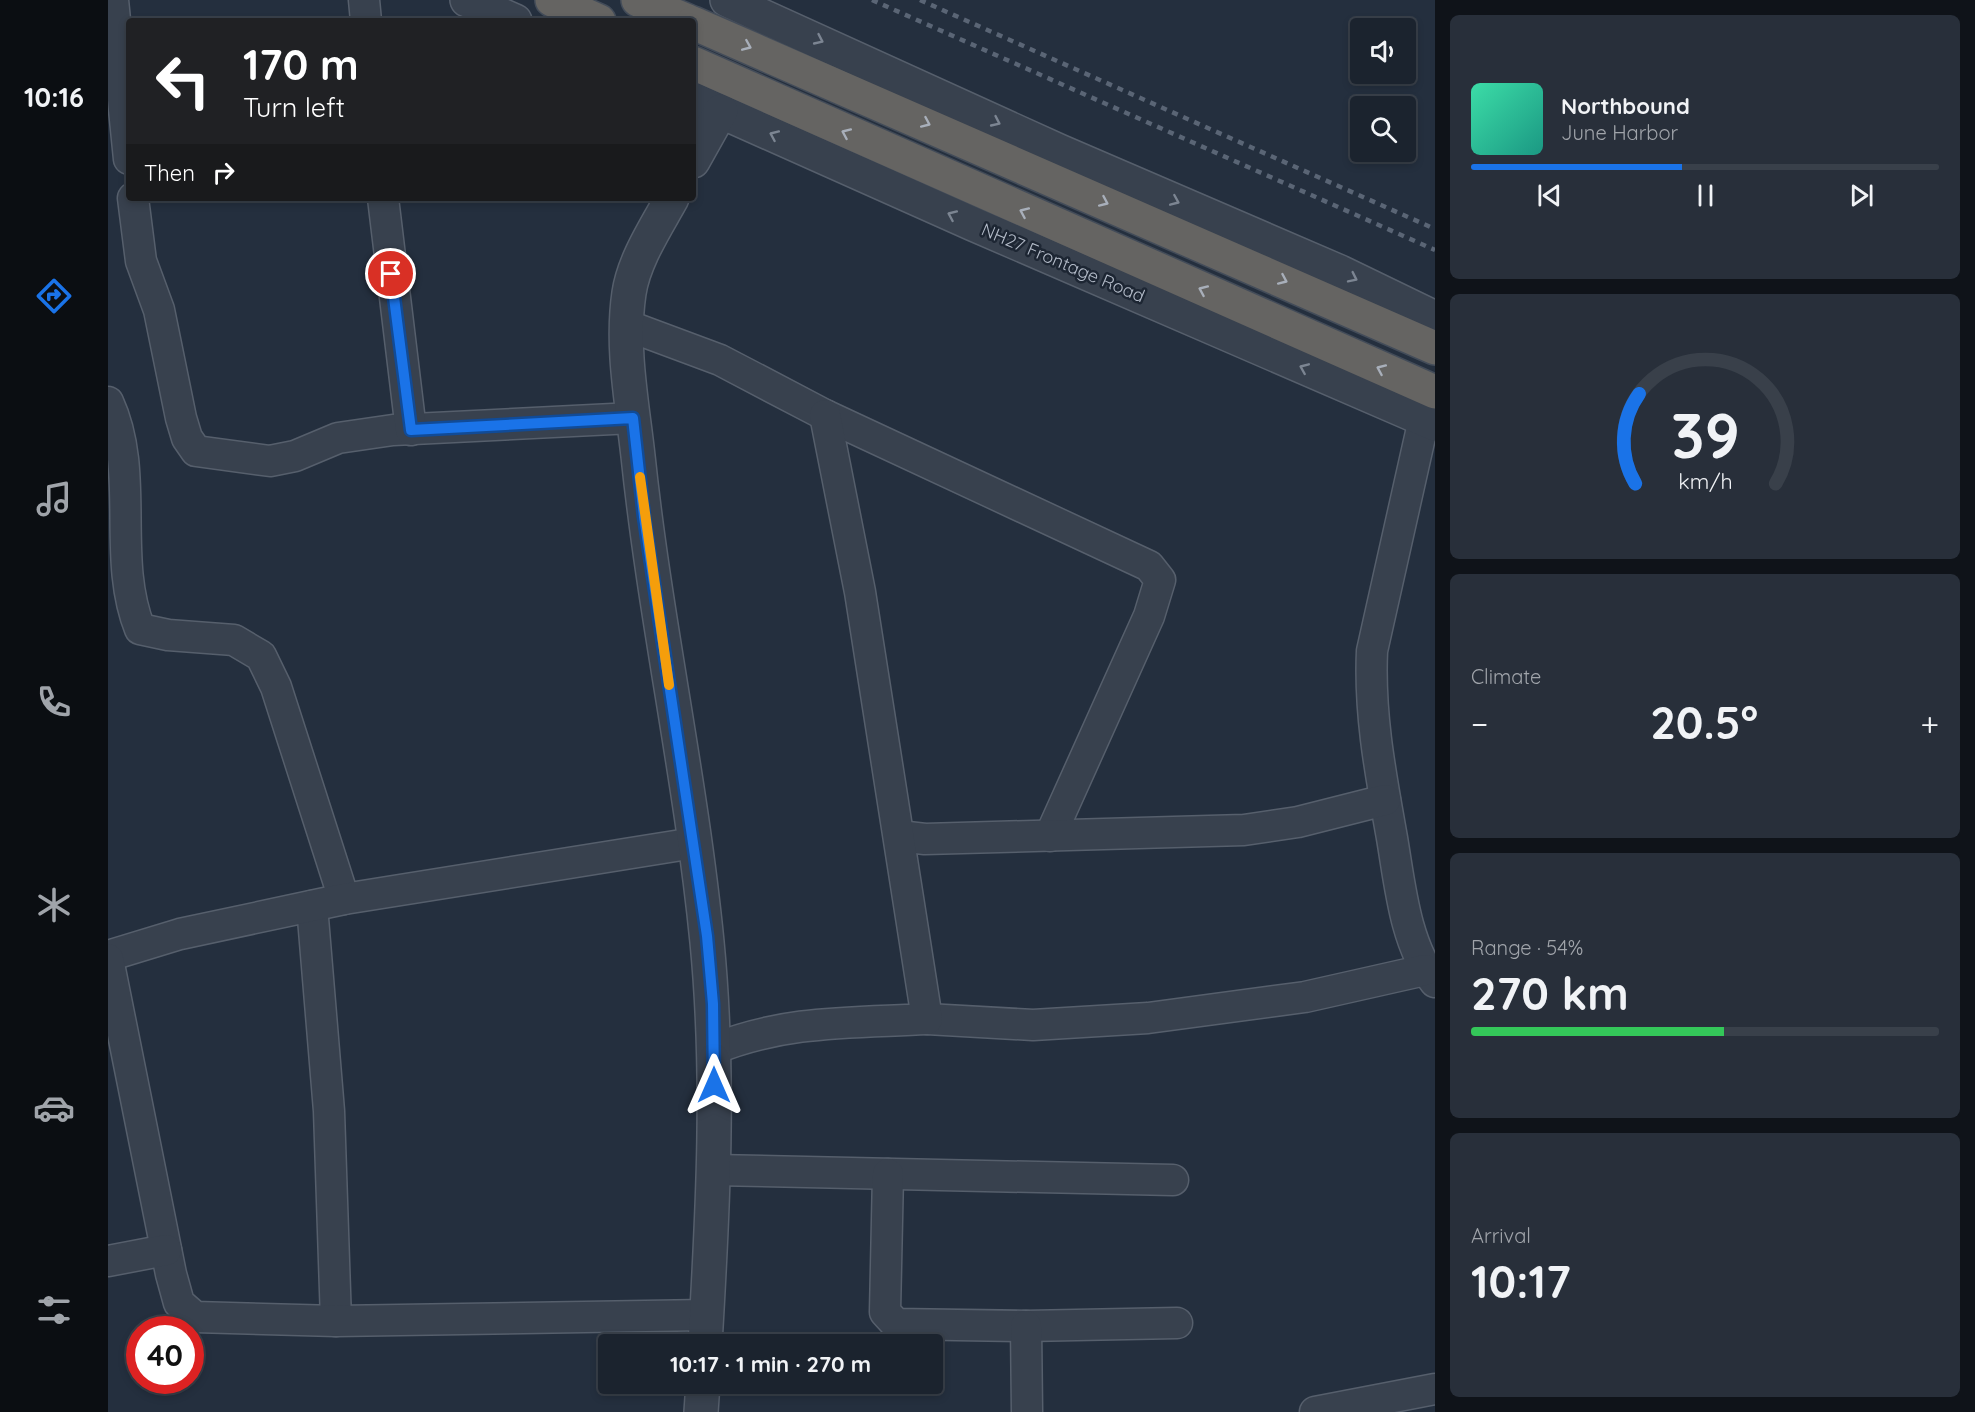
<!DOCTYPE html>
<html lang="en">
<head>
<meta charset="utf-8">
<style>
	:root { --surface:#1b232e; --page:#282f3a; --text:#f1f3f6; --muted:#a0a4aa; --line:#39404a; --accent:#1a73e8 }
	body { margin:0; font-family:Quicksand,sans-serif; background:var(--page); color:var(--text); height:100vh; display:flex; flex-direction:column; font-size:22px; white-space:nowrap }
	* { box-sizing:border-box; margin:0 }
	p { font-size:20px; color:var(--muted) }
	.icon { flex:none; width:33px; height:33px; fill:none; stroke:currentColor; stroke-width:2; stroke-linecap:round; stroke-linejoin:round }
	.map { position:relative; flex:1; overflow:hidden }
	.panel { display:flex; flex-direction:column; gap:15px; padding:15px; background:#0f1319; width:540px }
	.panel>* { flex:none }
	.hud { position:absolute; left:18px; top:18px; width:570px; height:183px; border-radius:6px; box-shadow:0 3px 9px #0003,0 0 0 2px var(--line); background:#202124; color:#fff; overflow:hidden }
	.controls { position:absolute; left:1242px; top:18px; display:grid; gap:12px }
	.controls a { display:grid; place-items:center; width:66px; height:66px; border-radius:6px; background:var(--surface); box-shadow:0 3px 9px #0003,0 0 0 2px var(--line); font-size:30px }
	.speed { position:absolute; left:18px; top:1316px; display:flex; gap:12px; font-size:30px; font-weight:700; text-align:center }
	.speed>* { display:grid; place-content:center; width:78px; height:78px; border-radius:50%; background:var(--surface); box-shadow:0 3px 9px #0003,0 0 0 2px var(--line); line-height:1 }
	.speed .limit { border:9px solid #d22; background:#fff; color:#111 }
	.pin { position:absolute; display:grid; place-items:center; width:51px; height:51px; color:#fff; margin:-26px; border:3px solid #fff; border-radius:50%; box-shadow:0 2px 6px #0007 }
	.me { position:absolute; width:66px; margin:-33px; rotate:0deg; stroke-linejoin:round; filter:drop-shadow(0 0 4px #0008) }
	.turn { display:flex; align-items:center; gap:21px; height:126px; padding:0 18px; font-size:27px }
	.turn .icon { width:78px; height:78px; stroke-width:2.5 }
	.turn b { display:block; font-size:42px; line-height:51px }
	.then { display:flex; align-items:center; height:57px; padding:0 18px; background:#0003; gap:12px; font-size:22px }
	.big { font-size:45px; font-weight:700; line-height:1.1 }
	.panel .tile { flex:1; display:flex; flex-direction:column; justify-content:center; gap:9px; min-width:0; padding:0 21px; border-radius:9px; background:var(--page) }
	.panel .dial { align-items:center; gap:0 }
	.dial svg { height:156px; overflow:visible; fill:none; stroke:var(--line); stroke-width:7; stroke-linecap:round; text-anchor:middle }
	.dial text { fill:var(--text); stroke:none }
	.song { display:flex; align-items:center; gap:18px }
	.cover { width:72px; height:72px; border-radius:9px; background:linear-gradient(135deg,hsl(160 70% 55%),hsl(170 70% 35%)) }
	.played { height:6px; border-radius:3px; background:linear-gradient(90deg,var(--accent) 45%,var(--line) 45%) }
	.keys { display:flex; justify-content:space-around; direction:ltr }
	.heat { display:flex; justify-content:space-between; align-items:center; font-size:33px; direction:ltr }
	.charge { height:9px; border-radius:4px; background:linear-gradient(90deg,#34c759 54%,var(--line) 0) }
	.trip { position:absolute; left:490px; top:1334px; width:345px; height:60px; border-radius:6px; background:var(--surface); box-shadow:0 3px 9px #0003,0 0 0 2px var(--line); font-weight:700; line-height:60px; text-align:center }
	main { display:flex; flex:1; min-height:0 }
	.tabs { display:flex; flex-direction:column; width:108px; justify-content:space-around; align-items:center; background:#0b0e12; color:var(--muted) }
	.tabs .icon { width:42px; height:42px }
	.tabs .selected { color:var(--accent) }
	.tabs b { font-size:27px; color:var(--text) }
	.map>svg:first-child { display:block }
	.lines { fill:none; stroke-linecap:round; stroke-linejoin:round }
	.minor-casing { stroke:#565f6c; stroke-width:33 }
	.tertiary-casing { stroke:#565f6c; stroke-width:36 }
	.trunk-casing { stroke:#434c59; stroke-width:36 }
	.minor { stroke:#38414e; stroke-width:30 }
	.tertiary { stroke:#38414e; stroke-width:33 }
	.trunk { stroke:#656462; stroke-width:33 }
	.rail { stroke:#5a6575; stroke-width:4.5; stroke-dasharray:6 6; stroke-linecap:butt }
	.oneway { stroke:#7c8592 }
	.oneway2 { stroke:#a8afba }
	.route-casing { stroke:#114b97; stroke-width:15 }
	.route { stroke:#1a73e8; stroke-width:10 }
	.slow { stroke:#f59e0b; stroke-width:10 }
	.labels { text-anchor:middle; stroke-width:5; stroke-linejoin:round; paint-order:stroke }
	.street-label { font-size:18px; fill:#b4bcc9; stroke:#1d2633 }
</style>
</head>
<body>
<main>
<nav class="tabs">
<b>10:16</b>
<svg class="icon selected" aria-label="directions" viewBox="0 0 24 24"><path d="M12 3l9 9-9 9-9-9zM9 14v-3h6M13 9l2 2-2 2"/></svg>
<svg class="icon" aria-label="music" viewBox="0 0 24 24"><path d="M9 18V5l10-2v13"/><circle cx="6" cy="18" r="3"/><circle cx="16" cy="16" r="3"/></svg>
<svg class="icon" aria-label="phone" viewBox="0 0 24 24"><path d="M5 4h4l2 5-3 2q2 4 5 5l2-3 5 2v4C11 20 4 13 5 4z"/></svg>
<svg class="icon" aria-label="climate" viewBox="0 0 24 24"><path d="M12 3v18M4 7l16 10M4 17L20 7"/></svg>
<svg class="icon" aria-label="car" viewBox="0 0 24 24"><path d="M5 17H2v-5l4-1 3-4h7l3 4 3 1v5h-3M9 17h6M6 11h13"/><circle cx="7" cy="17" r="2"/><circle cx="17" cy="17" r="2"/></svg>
<svg class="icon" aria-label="filters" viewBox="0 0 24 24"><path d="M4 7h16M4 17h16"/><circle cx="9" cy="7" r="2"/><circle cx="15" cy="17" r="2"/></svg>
</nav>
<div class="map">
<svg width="1327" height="1412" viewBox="0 0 1327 1412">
	<rect width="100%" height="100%" fill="#242f3e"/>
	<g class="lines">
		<defs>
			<g id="minor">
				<polyline points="5,0 21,159"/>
				<polyline points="256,0 258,21"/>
				<polyline points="25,198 33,261 51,310 73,418 79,438 88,451 162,461 187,456 230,438 285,430 525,418"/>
				<polyline points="275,198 303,430"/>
				<polyline points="518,325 612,360 717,415 1041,566 1052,580 1041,616 942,836"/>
				<path d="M0,402C33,473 3,557 32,629L60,635L126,640L153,656L168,687L236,899"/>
				<path d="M1316,419L1264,651C1261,715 1273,776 1284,838C1292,885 1297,944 1327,982"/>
				<polyline points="791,836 817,839 1136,830 1190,822 1277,800"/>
				<polyline points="204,906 221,1111 228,1321"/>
				<polyline points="0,956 72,934 236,899 586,843"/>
				<polyline points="0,959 63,1274 71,1303 87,1317 228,1321 598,1315"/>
				<polyline points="819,1019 925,1025 1040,1018 1197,997 1317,970"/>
				<path d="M606,1049C677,1020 744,1023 819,1019L752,592L717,415"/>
				<polyline points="605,1170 1065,1180"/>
				<polyline points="780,1174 777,1312 788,1324 918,1326 1069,1323"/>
				<polyline points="0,1261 58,1250"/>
				<polyline points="918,1326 919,1412"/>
				<polyline points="1207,1412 1327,1389"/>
			</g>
			<g id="tertiary">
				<polyline points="359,0 407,21"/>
				<polyline points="619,0 951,151 1232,272 1327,318"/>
				<polyline points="585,99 865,224 1327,424"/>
				<polyline points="585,161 613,111"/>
				<path d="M564,198C548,227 526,260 521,293C513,347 524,402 530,456C547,619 583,779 599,942C612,1075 605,1210 597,1344"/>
				<polyline points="593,1412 595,1383"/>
			</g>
			<g id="trunk">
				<polyline points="444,0 491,21"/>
				<polyline points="530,0 580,21"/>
				<polyline points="585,23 1327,348"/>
				<polyline points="585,63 1327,392"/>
			</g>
		</defs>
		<use href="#minor" class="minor-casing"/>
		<use href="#tertiary" class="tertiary-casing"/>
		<use href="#trunk" class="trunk-casing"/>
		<use href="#minor" class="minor"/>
		<use href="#tertiary" class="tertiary"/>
		<use href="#trunk" class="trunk"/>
		<g class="rail">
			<polyline points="764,0 1327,250"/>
			<polyline points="812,0 1327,229"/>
		</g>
	</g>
	<defs><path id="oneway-chevron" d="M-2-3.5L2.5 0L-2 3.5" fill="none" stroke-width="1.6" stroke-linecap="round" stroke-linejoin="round" transform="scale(1.5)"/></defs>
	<g class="oneway">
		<use href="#oneway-chevron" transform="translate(711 40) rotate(25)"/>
		<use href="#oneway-chevron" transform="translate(888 122) rotate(25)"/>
		<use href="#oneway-chevron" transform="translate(666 135) rotate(-156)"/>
		<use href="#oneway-chevron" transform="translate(1067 201) rotate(23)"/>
		<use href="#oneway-chevron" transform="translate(844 215) rotate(-156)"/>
		<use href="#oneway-chevron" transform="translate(1245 278) rotate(26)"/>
		<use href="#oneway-chevron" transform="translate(1196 368) rotate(-157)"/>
	</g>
	<g class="oneway2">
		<use href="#oneway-chevron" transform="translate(639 46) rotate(23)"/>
		<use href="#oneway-chevron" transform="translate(818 123) rotate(24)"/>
		<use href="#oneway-chevron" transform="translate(738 133) rotate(-156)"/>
		<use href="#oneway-chevron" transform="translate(996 202) rotate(24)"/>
		<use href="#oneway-chevron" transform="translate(916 212) rotate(-156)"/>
		<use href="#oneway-chevron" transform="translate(1175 280) rotate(24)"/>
		<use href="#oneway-chevron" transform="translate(1095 290) rotate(-156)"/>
		<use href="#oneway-chevron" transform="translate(1273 369) rotate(-156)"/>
	</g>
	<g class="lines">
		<defs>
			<polyline id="route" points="283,274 303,430 525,418 536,517 599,936 605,1004 606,1085"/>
		</defs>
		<use href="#route" class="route-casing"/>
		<use href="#route" class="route"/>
		<polyline class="slow" points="532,477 561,685"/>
	</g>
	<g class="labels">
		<g class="street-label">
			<text transform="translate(955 263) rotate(23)" y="6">NH27 Frontage Road</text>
		</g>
	</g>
</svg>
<div class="controls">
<a><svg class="icon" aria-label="sound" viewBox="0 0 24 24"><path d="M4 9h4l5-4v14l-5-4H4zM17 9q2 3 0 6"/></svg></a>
<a><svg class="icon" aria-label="search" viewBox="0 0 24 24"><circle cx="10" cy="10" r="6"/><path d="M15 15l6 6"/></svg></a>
</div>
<div class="speed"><div class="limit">40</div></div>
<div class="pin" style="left:283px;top:274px;background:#d93025"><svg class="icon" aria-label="arrive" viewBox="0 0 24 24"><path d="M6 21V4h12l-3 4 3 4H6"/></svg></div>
<svg class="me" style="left:606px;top:1085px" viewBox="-20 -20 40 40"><path d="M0-17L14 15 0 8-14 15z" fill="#1a73e8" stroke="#fff" stroke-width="4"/></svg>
<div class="trip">10:17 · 1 min · 270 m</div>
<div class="hud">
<div class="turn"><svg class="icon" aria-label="left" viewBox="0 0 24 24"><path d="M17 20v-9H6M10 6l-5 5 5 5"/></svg><div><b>170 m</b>Turn left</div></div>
<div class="then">Then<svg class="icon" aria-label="right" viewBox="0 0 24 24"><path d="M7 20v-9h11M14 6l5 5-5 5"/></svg></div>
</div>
</div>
<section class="panel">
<div class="tile">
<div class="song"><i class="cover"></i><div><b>Northbound</b><p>June Harbor</p></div></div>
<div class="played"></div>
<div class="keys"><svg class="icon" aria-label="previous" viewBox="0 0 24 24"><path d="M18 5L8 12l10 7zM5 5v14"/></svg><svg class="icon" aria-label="pause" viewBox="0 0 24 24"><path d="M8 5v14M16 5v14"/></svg><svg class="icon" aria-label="next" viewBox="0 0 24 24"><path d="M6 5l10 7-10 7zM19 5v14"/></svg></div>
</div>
<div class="tile dial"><svg viewBox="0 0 100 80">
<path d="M14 69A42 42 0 1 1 86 69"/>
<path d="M14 69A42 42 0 0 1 16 23" stroke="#1a73e8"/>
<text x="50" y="56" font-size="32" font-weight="700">39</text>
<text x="50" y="72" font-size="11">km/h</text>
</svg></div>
<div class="tile"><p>Climate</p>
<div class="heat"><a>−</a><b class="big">20.5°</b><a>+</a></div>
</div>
<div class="tile"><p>Range · 54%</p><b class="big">270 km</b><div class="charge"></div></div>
<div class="tile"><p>Arrival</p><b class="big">10:17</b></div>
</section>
</main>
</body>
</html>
